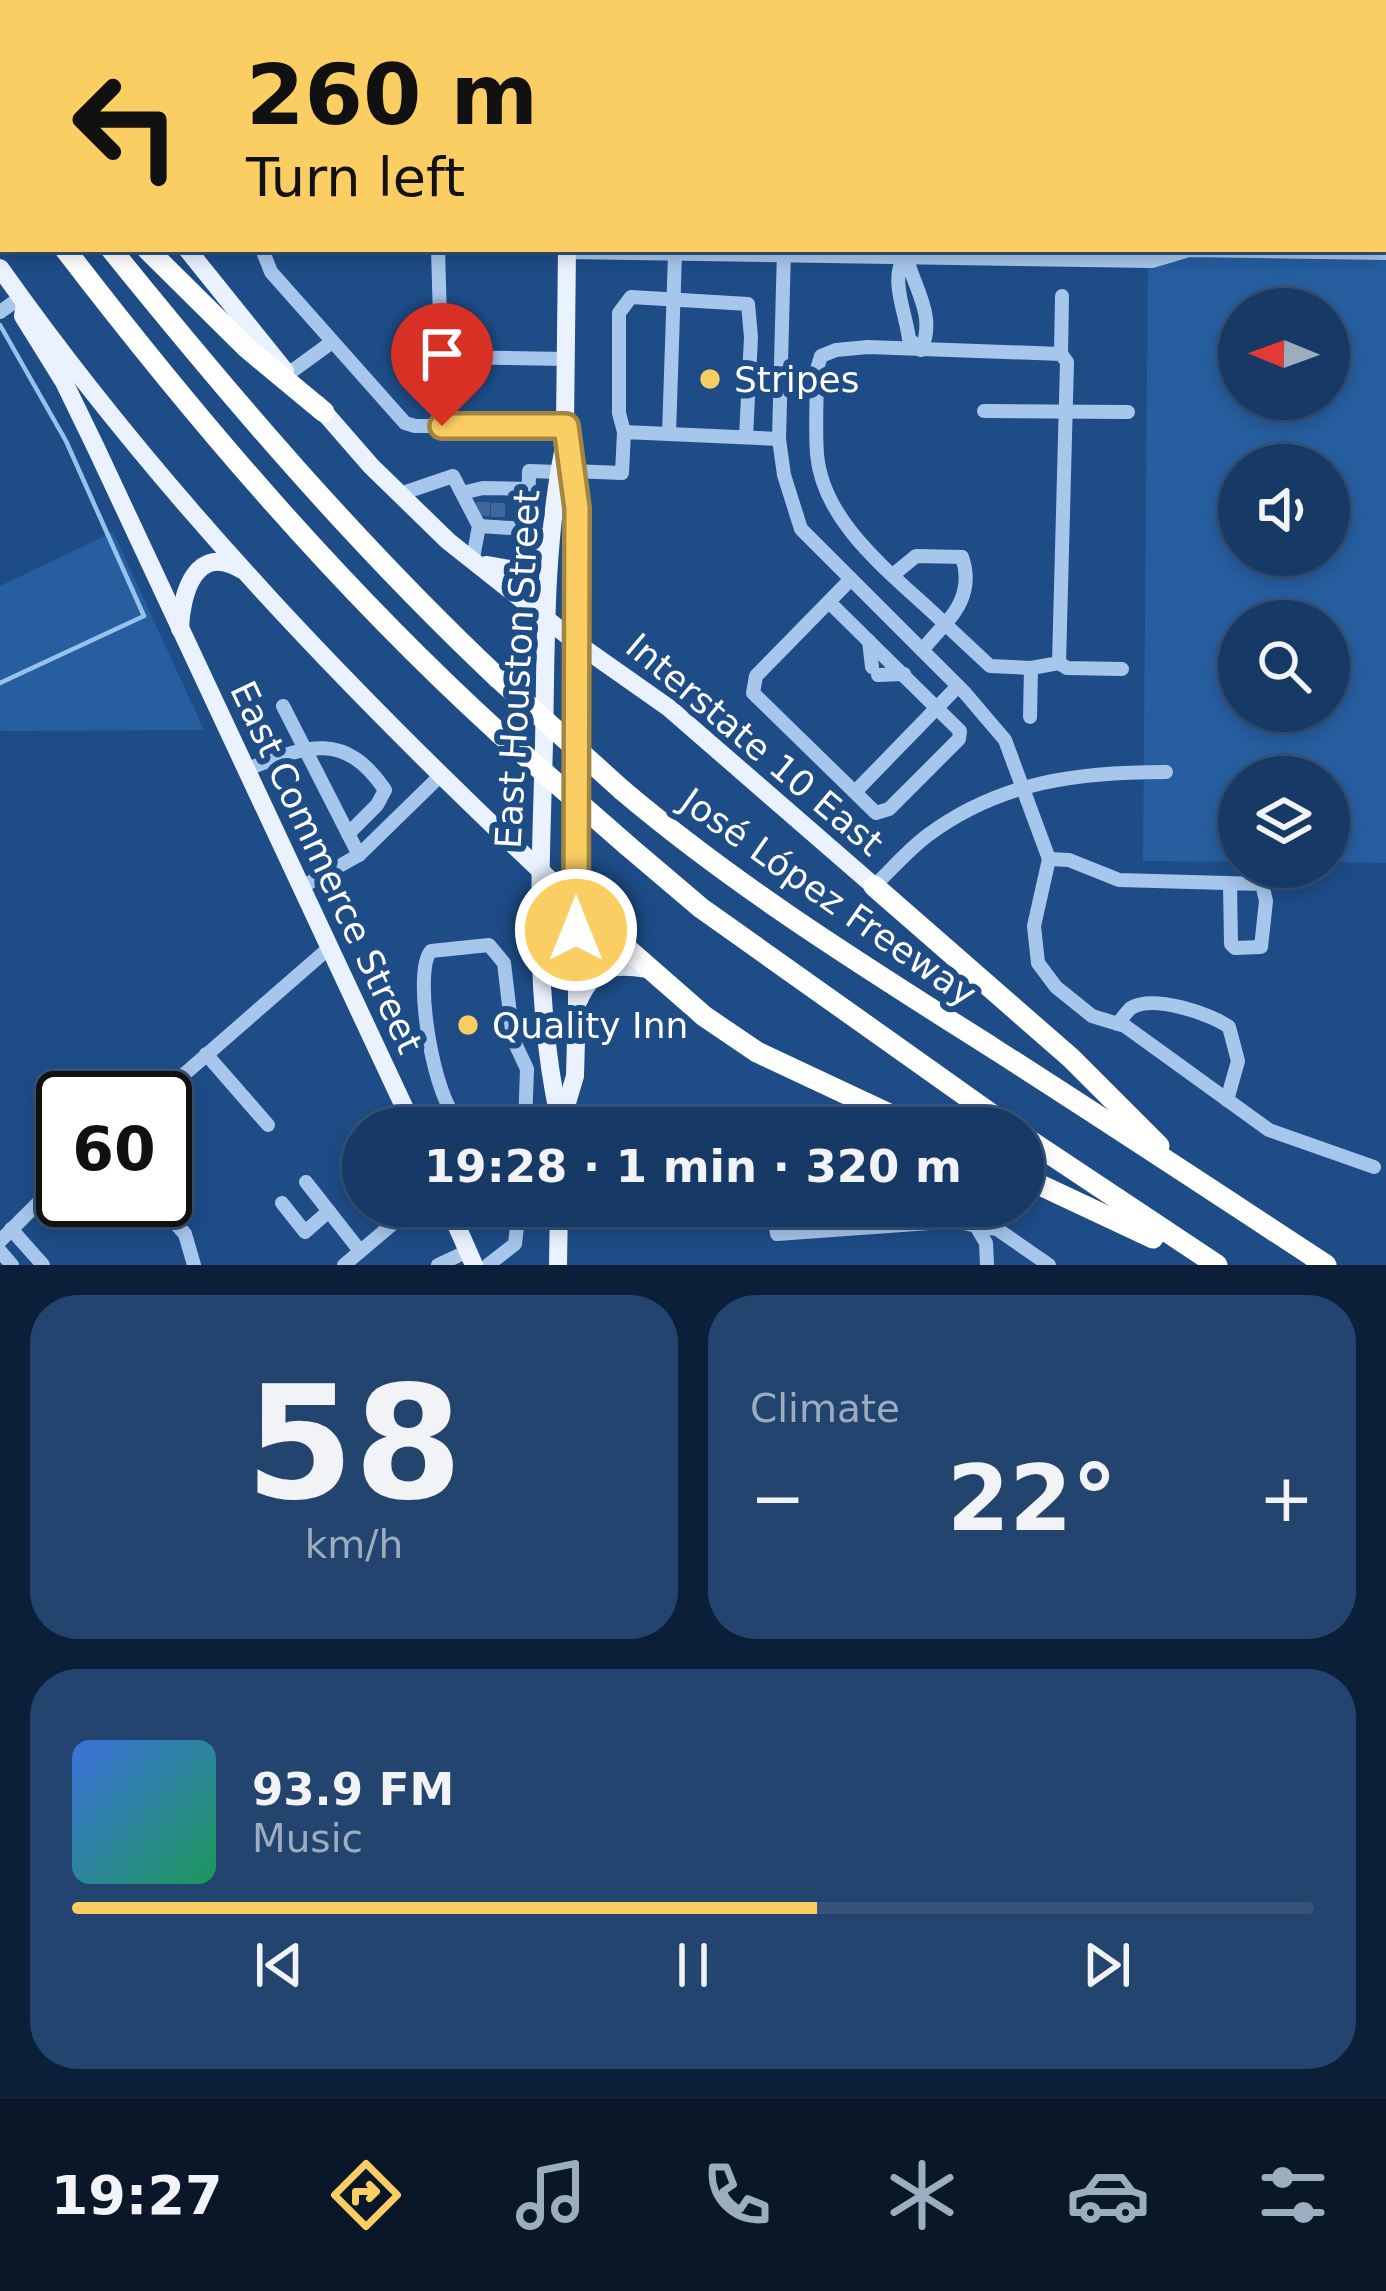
<!DOCTYPE html>
<html lang="en">
<head>
<meta charset="utf-8">
<style>
	:root { --surface:#163965; --page:#23446e; --text:#f1f3f6; --muted:#9eacbf; --line:#355379; --accent:#fbce64 }
	body { margin:0; font-family:"DejaVu Sans",sans-serif; background:var(--page); color:var(--text); height:100vh; display:flex; flex-direction:column; font-size:45px; white-space:nowrap }
	* { box-sizing:border-box; margin:0 }
	p { font-size:39px; color:var(--muted) }
	.icon { flex:none; width:66px; height:66px; fill:none; stroke:currentColor; stroke-width:2; stroke-linecap:round; stroke-linejoin:round }
	.map { position:relative; height:1265px; overflow:hidden }
	.details { display:flex; flex-direction:column; gap:30px; padding:30px; background:#0c1f38; flex:1 }
	.details>* { flex:none }
	.hud { position:absolute; left:0px; top:0px; width:1386px; height:252px; box-shadow:0 6px 18px #0003,0 0 0 3px var(--line); background:#fbce64; color:#111; overflow:hidden }
	.needle { width:78px; rotate:271deg }
	.fabs { position:absolute; left:1218px; top:288px; display:grid; gap:24px }
	.fabs a { display:grid; place-items:center; width:132px; height:132px; border-radius:50%; background:var(--surface); box-shadow:0 6px 18px #0003,0 0 0 3px var(--line); font-size:60px }
	.speed { position:absolute; left:36px; top:1071px; display:flex; gap:24px; font-size:60px; font-weight:700; text-align:center }
	.speed>* { display:grid; place-content:center; width:156px; height:156px; border-radius:50%; background:var(--surface); box-shadow:0 6px 18px #0003,0 0 0 3px var(--line); line-height:1 }
	.speed .limit { border:6px solid #111; border-radius:18px; background:#fff; color:#111 }
	.pin { position:absolute; display:grid; place-items:center; width:102px; height:102px; color:#fff; margin:-123px -51px; border-radius:50% 50% 50% 0; rotate:-45deg; box-shadow:0 0 12px #0007 }
	.pin .icon { rotate:45deg }
	.me { position:absolute; width:132px; margin:-66px; rotate:0deg; stroke-linejoin:round; filter:drop-shadow(0 0 9px #0008) }
	.turn { display:flex; align-items:center; gap:42px; height:252px; padding:0 48px; font-size:54px }
	.turn .icon { width:156px; height:156px; stroke-width:2.5 }
	.turn b { display:block; font-size:84px; line-height:102px }
	.big { font-size:90px; font-weight:800; line-height:1.1 }
	.details .card { flex:1; display:flex; flex-direction:column; justify-content:center; gap:18px; min-width:0; padding:0 42px; border-radius:48px; background:var(--page) }
	.details .dial { align-items:center; gap:0 }
	.dial b { font-size:156px; line-height:1 }
	.song { display:flex; align-items:center; gap:36px }
	.cover { width:144px; height:144px; border-radius:18px; background:linear-gradient(135deg,hsl(220 70% 55%),hsl(150 70% 35%)) }
	.played { height:12px; border-radius:6px; background:linear-gradient(90deg,var(--accent) 60%,var(--line) 60%) }
	.keys { display:flex; justify-content:space-around; direction:ltr }
	.heat { display:flex; justify-content:space-between; align-items:center; font-size:66px; direction:ltr }
	.details .tiles { flex:1; display:grid; gap:30px; grid-template-columns:1fr 1fr }
	.card:last-child { grid-column:span 2 }
	.trip { position:absolute; left:342px; top:1107px; width:702px; height:120px; border-radius:60px; background:var(--surface); box-shadow:0 6px 18px #0003,0 0 0 3px var(--line); font-weight:800; line-height:120px; text-align:center }
	.menu { display:flex; height:192px; justify-content:space-around; align-items:center; background:#091728; color:var(--muted) }
	.menu .icon { width:84px; height:84px }
	.menu .selected { color:var(--accent) }
	.menu b { font-size:54px; color:var(--text) }
	.map>svg:first-child { display:block }
	.green { fill:#265ea0; fill-rule:evenodd }
	.lines { fill:none; stroke-linecap:round; stroke-linejoin:round }
	.stream { stroke:#99c1ed; stroke-width:4.5 }
	.minor-tunnel { stroke:#3f6799; stroke-width:14; stroke-dasharray:14 7; stroke-linecap:butt }
	.minor { stroke:#a6c6eb; stroke-width:14 }
	.major { stroke:#eaf2ff; stroke-width:18 }
	.highway { stroke:#fff; stroke-width:21 }
	.highway-bridge { stroke:#fff; stroke-width:21 }
	.route-casing { stroke:#a38641; stroke-width:30 }
	.route { stroke:#fbce64; stroke-width:21 }
	.poi-dot { fill:#fbce64; stroke:#1d4c87; stroke-width:4.5 }
	.labels { text-anchor:middle; stroke-width:12; stroke-linejoin:round; paint-order:stroke }
	.poi-label { font-size:36px; fill:#fff; stroke:#1d4c87; text-anchor:start }
	.street-label { font-size:36px; fill:#fff; stroke:#1d4c87 }
</style>
</head>
<body>
<div class="map">
<svg width="1386" height="1265" viewBox="0 0 1386 1265">
	<rect width="100%" height="100%" fill="#1d4c87"/>
	<g class="green">
		<path d="M1149,0H1386V863L1329,862V777H1239V862L1143,861L1148,249H1383V3ZM1239,309H1329V399H1239ZM1239,465H1329V555H1239ZM1239,621H1329V711H1239Z"/>
		<polygon points="113,532 204,730 0,731 0,586"/>
	</g>
	<g class="lines">
		<polyline class="stream" points="0,325 66,441 144,616 0,683"/>
		<g class="minor-tunnel">
			<polyline points="483,516 483,502"/>
			<polyline points="498,517 498,502"/>
			<polyline points="522,517 522,502"/>
		</g>
		<g class="minor">
			<polyline points="736,3 737,0"/>
			<polyline points="908,3 908,0"/>
			<polyline points="1072,3 1072,0"/>
			<polyline points="262,249 271,272 405,423 415,426 565,426"/>
			<polyline points="438,249 443,426"/>
			<polyline points="784,249 779,439 784,475 801,529 965,693 1005,740 1049,859 1034,926 1038,963 1056,987 1092,1016 1125,1026 1269,1130 1374,1167"/>
			<polyline points="567,252 1152,261 1189,250 1386,253"/>
			<path d="M905,257C889,278 906,313 909,339L921,350C938,313 910,284 905,249"/>
			<polyline points="0,312 21,297"/>
			<polyline points="1061,354 1062,296"/>
			<polyline points="441,357 565,359"/>
			<polyline points="288,374 332,342"/>
			<polyline points="984,411 1128,412"/>
			<polyline points="624,432 619,413 619,313 631,297 748,304 751,337 746,437"/>
			<polyline points="669,434 779,439"/>
			<polyline points="572,471 622,473 624,432 669,434 675,254"/>
			<polyline points="462,493 483,488 528,489"/>
			<polyline points="400,494 453,476 479,526 473,558"/>
			<polyline points="479,526 528,529 529,471 559,472"/>
			<path d="M894,574L916,556L962,557C971,583 963,605 945,624C897,577 823,526 817,454C815,426 817,397 817,369L821,356L836,350L868,347L1061,354L1067,362L1059,663L1031,668L990,666L945,624L922,650"/>
			<polyline points="829,602 960,731 959,739 889,809 876,813 753,693 756,676 851,579"/>
			<polyline points="869,641 872,667"/>
			<polyline points="1059,663 1067,668 1122,669"/>
			<polyline points="878,675 904,674"/>
			<polyline points="283,706 359,855"/>
			<polyline points="1030,717 1031,668"/>
			<path d="M245,770C304,747 343,728 385,790L377,805L348,834"/>
			<polyline points="855,792 958,686"/>
			<polyline points="1049,859 1069,860 1119,880 1262,884 1266,901 1261,947 1235,948 1231,944 1230,884"/>
			<path d="M874,886C892,869 909,849 928,835C1001,781 1079,772 1166,772"/>
			<polyline points="300,888 359,855 441,775"/>
			<path d="M1118,1024C1119,1022 1129,1009 1131,1008C1153,994 1211,1014 1229,1027L1238,1061L1227,1100"/>
			<polyline points="206,1054 268,1125"/>
			<polyline points="157,1098 329,948"/>
			<path d="M525,1125C507,1126 475,1131 460,1121C434,1105 412,971 431,951L489,945L504,963L513,1039L527,1069L525,1125L561,1123"/>
			<polyline points="306,1182 360,1251"/>
			<polyline points="155,1200 185,1234 194,1265"/>
			<polyline points="282,1203 305,1232 329,1211"/>
			<polyline points="773,1206 777,1234 958,1221 976,1226 986,1243 987,1265"/>
			<polyline points="935,1206 958,1221"/>
			<polyline points="518,1218 559,1217"/>
			<polyline points="976,1226 997,1229 1049,1265"/>
			<polyline points="11,1229 43,1265"/>
			<polyline points="0,1241 63,1178"/>
			<polyline points="0,1251 12,1265"/>
			<polyline points="344,1265 414,1206"/>
			<polyline points="438,1265 468,1251"/>
			<polyline points="488,1265 515,1244 518,1218 508,1206"/>
		</g>
		<g class="major">
			<polyline points="13,0 15,3"/>
			<polyline points="569,3 569,0"/>
			<polyline points="187,249 285,371"/>
			<path d="M0,268C166,503 367,709 576,904"/>
			<polyline points="25,303 23,316 64,382 96,448 414,1128"/>
			<polyline points="317,404 371,466 448,541 578,644 669,708 874,886"/>
			<polyline points="486,565 510,569 528,565 548,535"/>
			<path d="M180,629C181,594 196,541 242,570"/>
			<path d="M579,1000C594,966 613,963 647,969"/>
			<path d="M559,1117C532,994 541,869 544,743C546,646 544,548 563,452"/>
			<polyline points="561,1123 575,1076 577,1004 577,508 565,426 567,249"/>
			<polyline points="448,1206 474,1265"/>
			<polyline points="558,1265 559,1206"/>
		</g>
		<g class="highway">
			<polyline points="0,96 3,100"/>
			<polyline points="0,159 3,163"/>
			<path d="M65,249C197,421 339,587 499,733"/>
			<path d="M111,249C232,399 357,545 498,678"/>
			<polyline points="147,249 247,348 324,412"/>
			<path d="M622,790C739,889 867,968 996,1050C1107,1121 1216,1193 1326,1265"/>
			<polyline points="628,846 701,908 1011,1128"/>
			<polyline points="874,886 1071,1058 1159,1146"/>
			<polyline points="576,904 704,1016 757,1052 919,1128"/>
			<polyline points="1023,1136 1217,1265"/>
			<polyline points="1023,1177 1153,1238"/>
		</g>
		<g class="highway-bridge">
			<polyline points="498,678 622,790"/>
			<polyline points="499,733 628,846"/>
		</g>
	</g>
	<g class="lines">
		<defs>
			<polyline id="route" points="442,426 566,426 577,508 576,930"/>
		</defs>
		<use href="#route" class="route-casing"/>
		<use href="#route" class="route"/>
	</g>
	<g class="poi-dot">
		<circle cx="710" cy="379" r="12"/>
		<circle cx="468" cy="1025" r="12"/>
	</g>
	<g class="labels">
		<g class="poi-label">
			<text x="734" y="392">Stripes</text>
			<text x="492" y="1038">Quality Inn</text>
		</g>
		<g class="street-label">
			<text transform="translate(517 669) rotate(-87)" y="13">East Houston Street</text>
			<text transform="translate(755 744) rotate(40)" y="13">Interstate 10 East</text>
			<text transform="translate(327 867) rotate(65)" y="13">East Commerce Street</text>
			<text transform="translate(829 897) rotate(35)" y="13">José López Freeway</text>
		</g>
	</g>
</svg>
<div class="fabs">
<a><svg class="needle" viewBox="-14 -14 28 28"><path d="M0-13l5 13h-10z" fill="#e53935"/><path d="M0 13l5-13h-10z" fill="#9eacbf"/></svg></a>
<a><svg class="icon" aria-label="sound" viewBox="0 0 24 24"><path d="M4 9h4l5-4v14l-5-4H4zM17 9q2 3 0 6"/></svg></a>
<a><svg class="icon" aria-label="search" viewBox="0 0 24 24"><circle cx="10" cy="10" r="6"/><path d="M15 15l6 6"/></svg></a>
<a><svg class="icon" aria-label="layers" viewBox="0 0 24 24"><path d="M12 4l9 5-9 5-9-5zM3 14l9 5 9-5"/></svg></a>
</div>
<div class="speed"><div class="limit">60</div></div>
<div class="pin" style="left:442px;top:426px;background:#d93025"><svg class="icon" aria-label="arrive" viewBox="0 0 24 24"><path d="M6 21V4h12l-3 4 3 4H6"/></svg></div>
<svg class="me" style="left:576px;top:930px" viewBox="-20 -20 40 40"><circle r="17" fill="#fbce64" stroke="#fff" stroke-width="3"/><path d="M0-11L8 9 0 5-8 9z" fill="#fff"/></svg>
<div class="trip">19:28 · 1 min · 320 m</div>
<div class="hud">
<div class="turn"><svg class="icon" aria-label="left" viewBox="0 0 24 24"><path d="M17 20v-9H6M10 6l-5 5 5 5"/></svg><div><b>260 m</b>Turn left</div></div>
</div>
</div>
<section class="details">
<div class="tiles">
<div class="card dial"><b>58</b><p>km/h</p></div>
<div class="card"><p>Climate</p>
<div class="heat"><a>−</a><b class="big">22°</b><a>+</a></div>
</div>
<div class="card">
<div class="song"><i class="cover"></i><div><b>93.9 FM</b><p>Music</p></div></div>
<div class="played"></div>
<div class="keys"><svg class="icon" aria-label="previous" viewBox="0 0 24 24"><path d="M18 5L8 12l10 7zM5 5v14"/></svg><svg class="icon" aria-label="pause" viewBox="0 0 24 24"><path d="M8 5v14M16 5v14"/></svg><svg class="icon" aria-label="next" viewBox="0 0 24 24"><path d="M6 5l10 7-10 7zM19 5v14"/></svg></div>
</div>
</div>
</section>
<nav class="menu">
<b>19:27</b>
<svg class="icon selected" aria-label="directions" viewBox="0 0 24 24"><path d="M12 3l9 9-9 9-9-9zM9 14v-3h6M13 9l2 2-2 2"/></svg>
<svg class="icon" aria-label="music" viewBox="0 0 24 24"><path d="M9 18V5l10-2v13"/><circle cx="6" cy="18" r="3"/><circle cx="16" cy="16" r="3"/></svg>
<svg class="icon" aria-label="phone" viewBox="0 0 24 24"><path d="M5 4h4l2 5-3 2q2 4 5 5l2-3 5 2v4C11 20 4 13 5 4z"/></svg>
<svg class="icon" aria-label="climate" viewBox="0 0 24 24"><path d="M12 3v18M4 7l16 10M4 17L20 7"/></svg>
<svg class="icon" aria-label="car" viewBox="0 0 24 24"><path d="M5 17H2v-5l4-1 3-4h7l3 4 3 1v5h-3M9 17h6M6 11h13"/><circle cx="7" cy="17" r="2"/><circle cx="17" cy="17" r="2"/></svg>
<svg class="icon" aria-label="filters" viewBox="0 0 24 24"><path d="M4 7h16M4 17h16"/><circle cx="9" cy="7" r="2"/><circle cx="15" cy="17" r="2"/></svg>
</nav>
</body>
</html>
